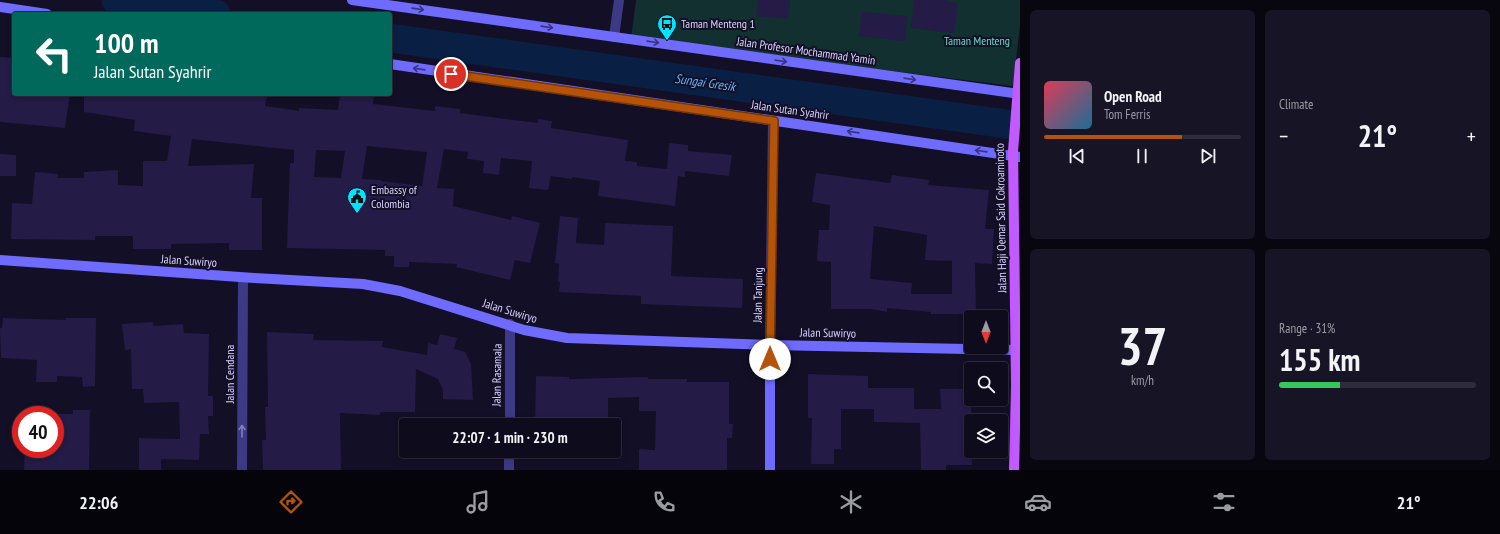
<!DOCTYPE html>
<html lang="en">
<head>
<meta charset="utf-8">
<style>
	:root { --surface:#0e0b1c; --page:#171425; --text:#f1f3f6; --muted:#9b9ba3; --line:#2e2b3b; --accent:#b45309 }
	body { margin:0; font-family:"PT Sans Narrow",sans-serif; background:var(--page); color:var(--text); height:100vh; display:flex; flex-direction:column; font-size:15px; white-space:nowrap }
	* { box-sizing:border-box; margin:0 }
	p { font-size:13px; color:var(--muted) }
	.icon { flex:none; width:22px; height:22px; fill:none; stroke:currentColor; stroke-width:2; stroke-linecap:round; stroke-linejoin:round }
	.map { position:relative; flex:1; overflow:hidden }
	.sheet { display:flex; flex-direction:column; gap:10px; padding:10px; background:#08060f; width:480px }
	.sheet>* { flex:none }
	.top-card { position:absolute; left:12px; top:12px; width:380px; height:84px; border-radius:4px; box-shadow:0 2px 6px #0003,0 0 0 1px var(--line); background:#00695c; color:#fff; overflow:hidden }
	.needle { width:26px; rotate:180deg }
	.buttons { position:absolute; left:964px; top:310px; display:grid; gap:8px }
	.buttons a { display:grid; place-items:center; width:44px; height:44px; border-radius:4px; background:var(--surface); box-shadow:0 2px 6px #0003,0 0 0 1px var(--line); font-size:20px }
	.speed { position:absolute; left:12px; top:406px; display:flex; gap:8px; font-size:20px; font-weight:700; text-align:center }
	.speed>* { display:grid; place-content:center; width:52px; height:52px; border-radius:50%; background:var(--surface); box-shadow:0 2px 6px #0003,0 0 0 1px var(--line); line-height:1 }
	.speed .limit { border:6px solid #d22; background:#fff; color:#111 }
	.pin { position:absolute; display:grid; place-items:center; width:34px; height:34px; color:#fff; margin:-17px; border:2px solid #fff; border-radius:50%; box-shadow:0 1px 4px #0007 }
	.me { position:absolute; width:44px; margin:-22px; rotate:0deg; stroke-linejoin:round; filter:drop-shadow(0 0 3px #0008) }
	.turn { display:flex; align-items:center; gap:14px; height:84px; padding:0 16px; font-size:18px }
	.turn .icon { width:52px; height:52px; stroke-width:2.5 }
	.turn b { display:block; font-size:28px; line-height:34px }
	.big { font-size:30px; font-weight:600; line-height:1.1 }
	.sheet .card { flex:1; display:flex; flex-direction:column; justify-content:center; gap:6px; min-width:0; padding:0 14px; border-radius:6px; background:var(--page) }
	.sheet .dial { align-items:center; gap:0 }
	.dial b { font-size:52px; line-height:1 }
	.song { display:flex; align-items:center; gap:12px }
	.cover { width:48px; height:48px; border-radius:6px; background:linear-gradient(135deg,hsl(350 70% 55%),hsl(200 70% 35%)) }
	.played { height:4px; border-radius:2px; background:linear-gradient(90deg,var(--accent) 70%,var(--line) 70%) }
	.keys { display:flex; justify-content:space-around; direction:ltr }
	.heat { display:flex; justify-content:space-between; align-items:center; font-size:22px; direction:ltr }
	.charge { height:6px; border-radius:3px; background:linear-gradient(90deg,#34c759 31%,var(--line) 0) }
	.sheet .tiles { flex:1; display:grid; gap:10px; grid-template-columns:repeat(2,1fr) }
	.trip { position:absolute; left:399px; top:418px; width:222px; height:40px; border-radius:4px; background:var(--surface); box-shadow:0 2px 6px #0003,0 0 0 1px var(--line); font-weight:600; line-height:40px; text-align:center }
	.dock { display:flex; height:64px; justify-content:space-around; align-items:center; background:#06040b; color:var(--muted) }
	.dock .icon { width:28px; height:28px }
	.dock .on { color:var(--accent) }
	.dock b { font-size:18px; color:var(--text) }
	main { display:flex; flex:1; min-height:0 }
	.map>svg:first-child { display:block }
	.green { fill:#12302f }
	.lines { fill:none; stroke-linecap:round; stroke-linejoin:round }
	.river { stroke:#0a1f44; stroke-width:29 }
	.building { fill:#241b47; fill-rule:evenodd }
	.street { stroke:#3d3a85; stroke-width:10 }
	.secondary { stroke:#6f6bff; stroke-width:10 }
	.primary { stroke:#c25bff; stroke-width:10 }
	.oneway { stroke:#38347d }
	.oneway2 { stroke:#837fbc }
	.route-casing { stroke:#753606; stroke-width:10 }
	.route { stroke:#b45309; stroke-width:7 }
	.labels { text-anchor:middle; stroke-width:4; stroke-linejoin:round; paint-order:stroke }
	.poi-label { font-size:12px; fill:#d9d4ff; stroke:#130f26; text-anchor:start }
	.park-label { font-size:12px; fill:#5fe0c0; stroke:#130f26 }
	.street-label { font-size:12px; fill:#d9d4ff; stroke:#130f26 }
	.water-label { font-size:13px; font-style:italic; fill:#62b6ff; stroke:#130f26 }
</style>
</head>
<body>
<main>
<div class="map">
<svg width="1020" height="470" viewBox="0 0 1020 470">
	<rect width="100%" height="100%" fill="#130f26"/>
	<polygon class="green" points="636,0 1020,0 1020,25 1013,86 631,39"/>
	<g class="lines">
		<g class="river">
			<polyline points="116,0 216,14"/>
			<polyline points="390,38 1020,126"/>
		</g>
	</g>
	<g class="building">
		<polygon points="758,0 790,0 788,19 756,16"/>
		<polygon points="914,0 948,0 948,2 958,3 954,33 911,28"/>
		<polygon points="862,12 907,16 905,41 859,36"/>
		<polygon points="0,57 14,58 14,94 70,94 65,128 0,122"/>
		<path d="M84,94H267L265,106L299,111V108L338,110L340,94H374L373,104L435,111V106L460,109V113L538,123V119L552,121L551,128L628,140L625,161L637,162V166L667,169L669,143L688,145V151L732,155L729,176L685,171V177L678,176L675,206L598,196L600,181L572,177V179L551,176L548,190L529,188L532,161L501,158L499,175L483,173L484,161L467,159L468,152L444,149L437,188L454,189L453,206L511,220L512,216L540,223L530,263L515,260L510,280L456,267L457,264L409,262V267H394V256H385V250L287,248L290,163H294V150L192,139L188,166L254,164L251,198H262V250H229V243L171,244V249H133V236H95V240L11,239L12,203L32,204L35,172L58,174V178H84V172L118,170V185L143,186V161H167L171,136L134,131L135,120L84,112ZM367,146L427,152L422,186L381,181V180L362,179ZM316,150L345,151L341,178L314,177Z"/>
		<polygon points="0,154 16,155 16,176 0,176"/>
		<path d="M816,173L890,183L892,175L929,180L928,185L989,190L985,229H994L992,264L975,263L976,314H931V312L887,308V312L872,309H831V262L817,261L819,230H829L830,205L812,202ZM874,226L927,235L925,260L952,261V294H911L912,283L870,279Z"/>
		<polygon points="560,216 578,218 576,243 604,245 605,223 673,226 671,276 743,279 742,308 641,304 641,296 559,292 560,282 558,282 559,264 555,263"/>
		<polygon points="3,318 66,320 66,318 96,318 95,386 83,387 82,377 57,376 57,382 36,382 37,360 1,358 0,328 2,328"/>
		<polygon points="153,322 154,326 183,324 184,333 209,334 208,396 213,396 213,416 208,416 209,434 200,434 199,460 161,459 161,470 139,470 139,438 180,439 179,402 144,403 143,389 132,389 131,349 125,350 122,324"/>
		<polygon points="267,332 314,334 313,340 383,341 382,347 427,355 428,343 437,345 440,334 457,338 454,349 465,352 471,364 473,400 443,399 443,390 438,379 416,369 415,412 380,412 380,415 340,413 341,470 263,470 262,440 266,440 265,407 268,407"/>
		<polygon points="808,374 868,376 868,388 914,388 914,409 941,409 940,389 971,389 972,465 946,465 946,470 921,470 920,423 874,422 874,409 841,409 841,449 834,449 834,464 811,464 812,418 808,418"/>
		<polygon points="536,376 569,377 569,379 648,377 648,379 687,379 687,382 729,382 729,424 733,424 732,438 727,438 727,470 639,470 639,449 655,450 656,411 639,411 639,397 608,398 608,425 535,425"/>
		<polygon points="73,410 90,410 89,470 24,470 25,449 55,449 55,414 73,414"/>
	</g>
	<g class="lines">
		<g class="street">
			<polyline points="614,37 619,0"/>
			<polyline points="770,345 773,121"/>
			<polyline points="510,425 510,324"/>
			<polyline points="242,470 243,278"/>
			<polyline points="509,470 509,451"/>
		</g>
		<g class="secondary">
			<polyline points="352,0 1020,94"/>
			<polyline points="0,7 47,14"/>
			<polyline points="390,64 1020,157"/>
			<polyline points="0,260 254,278 363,284 400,291 524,330 567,338 770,345 1016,350"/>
			<polyline points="770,345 770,470"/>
		</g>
		<polyline class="primary" points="1014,470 1016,386 1013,151 1020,63"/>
	</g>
	<defs><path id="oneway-shaft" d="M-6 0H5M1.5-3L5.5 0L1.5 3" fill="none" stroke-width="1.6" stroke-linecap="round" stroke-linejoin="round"/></defs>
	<g class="oneway">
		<use href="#oneway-shaft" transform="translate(418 9) rotate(8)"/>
		<use href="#oneway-shaft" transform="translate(547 27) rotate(8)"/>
		<use href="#oneway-shaft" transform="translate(653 42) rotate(8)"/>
		<use href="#oneway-shaft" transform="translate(781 61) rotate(8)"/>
		<use href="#oneway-shaft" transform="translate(419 69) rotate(-172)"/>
		<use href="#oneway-shaft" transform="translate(910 79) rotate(8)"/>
		<use href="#oneway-shaft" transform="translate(853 132) rotate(-172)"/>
		<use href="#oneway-shaft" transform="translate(981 151) rotate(-172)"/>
	</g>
	<use class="oneway2" href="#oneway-shaft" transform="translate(242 431) rotate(-90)"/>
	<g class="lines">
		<defs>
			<polyline id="route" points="451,74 774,121 770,359"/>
		</defs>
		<use href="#route" class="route-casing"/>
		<use href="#route" class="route"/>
	</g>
	<defs>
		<symbol id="bus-pin" viewBox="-11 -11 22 30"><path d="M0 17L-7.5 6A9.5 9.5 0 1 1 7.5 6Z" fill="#00e5ff" stroke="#130f26"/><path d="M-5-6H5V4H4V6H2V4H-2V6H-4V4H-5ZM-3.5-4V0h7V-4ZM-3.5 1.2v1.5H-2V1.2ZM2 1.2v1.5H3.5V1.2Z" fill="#111"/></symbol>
		<symbol id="civic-pin" viewBox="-11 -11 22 30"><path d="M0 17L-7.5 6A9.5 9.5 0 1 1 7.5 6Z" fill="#00e5ff" stroke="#130f26"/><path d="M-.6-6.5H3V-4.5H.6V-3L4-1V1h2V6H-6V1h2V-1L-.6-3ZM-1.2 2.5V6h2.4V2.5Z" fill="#111"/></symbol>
	</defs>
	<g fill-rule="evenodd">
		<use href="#bus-pin" x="656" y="13" width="22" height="30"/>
		<use href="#civic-pin" x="346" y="186" width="22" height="30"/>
	</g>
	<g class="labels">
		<g class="poi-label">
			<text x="681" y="28">Taman Menteng 1</text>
			<text x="371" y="194">Embassy of<tspan x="371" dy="14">Colombia</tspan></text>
		</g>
		<g class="park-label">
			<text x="977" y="45">Taman Menteng</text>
		</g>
		<g class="street-label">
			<text transform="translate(806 51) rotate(8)" y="4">Jalan Profesor Mochammad Yamin</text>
			<text transform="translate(790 110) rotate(8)" y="4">Jalan Sutan Syahrir</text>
			<text transform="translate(1001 218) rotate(-91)" y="4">Jalan Haji Oemar Said Cokroaminoto</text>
			<text transform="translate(189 261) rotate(4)" y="4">Jalan Suwiryo</text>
			<text transform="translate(758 295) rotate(-89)" y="4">Jalan Tanjung</text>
			<text transform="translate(510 311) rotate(17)" y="4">Jalan Suwiryo</text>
			<text transform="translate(828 333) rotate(1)" y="4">Jalan Suwiryo</text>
			<text transform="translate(230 374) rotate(-90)" y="4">Jalan Cendana</text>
			<text transform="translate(497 375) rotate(-89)" y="4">Jalan Rasamala</text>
		</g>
		<g class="water-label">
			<text transform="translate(705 82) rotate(8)" y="5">Sungai Gresik</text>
		</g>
	</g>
</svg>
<div class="buttons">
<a><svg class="needle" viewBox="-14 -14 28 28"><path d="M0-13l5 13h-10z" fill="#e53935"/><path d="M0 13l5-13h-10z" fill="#9b9ba3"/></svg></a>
<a><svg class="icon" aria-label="search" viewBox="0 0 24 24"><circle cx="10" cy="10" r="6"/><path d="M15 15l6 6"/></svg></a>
<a><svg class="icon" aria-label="layers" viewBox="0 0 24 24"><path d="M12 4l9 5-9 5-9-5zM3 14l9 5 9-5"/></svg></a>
</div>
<div class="speed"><div class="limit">40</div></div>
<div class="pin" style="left:451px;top:74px;background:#d93025"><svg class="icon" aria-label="arrive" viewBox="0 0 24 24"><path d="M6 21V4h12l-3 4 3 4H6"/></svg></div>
<svg class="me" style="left:770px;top:359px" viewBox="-20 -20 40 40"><circle r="19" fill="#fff"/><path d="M0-13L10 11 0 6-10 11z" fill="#b45309"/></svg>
<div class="trip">22:07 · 1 min · 230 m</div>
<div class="top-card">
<div class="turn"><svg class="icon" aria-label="left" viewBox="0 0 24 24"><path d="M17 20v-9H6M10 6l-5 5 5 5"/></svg><div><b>100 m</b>Jalan Sutan Syahrir</div></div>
</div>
</div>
<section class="sheet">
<div class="tiles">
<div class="card">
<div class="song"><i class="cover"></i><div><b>Open Road</b><p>Tom Ferris</p></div></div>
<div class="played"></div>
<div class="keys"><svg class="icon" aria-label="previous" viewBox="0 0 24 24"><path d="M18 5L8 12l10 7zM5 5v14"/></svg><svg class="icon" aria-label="pause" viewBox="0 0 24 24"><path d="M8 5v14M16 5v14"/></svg><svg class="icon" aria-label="next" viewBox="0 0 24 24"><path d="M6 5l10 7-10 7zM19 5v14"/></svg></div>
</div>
<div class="card"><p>Climate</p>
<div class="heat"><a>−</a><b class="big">21°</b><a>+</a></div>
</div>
<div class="card dial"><b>37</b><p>km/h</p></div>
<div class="card"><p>Range · 31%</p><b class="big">155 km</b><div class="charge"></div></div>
</div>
</section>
</main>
<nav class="dock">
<b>22:06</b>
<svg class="icon on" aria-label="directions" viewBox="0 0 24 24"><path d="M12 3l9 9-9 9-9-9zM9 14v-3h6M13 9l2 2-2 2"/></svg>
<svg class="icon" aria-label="music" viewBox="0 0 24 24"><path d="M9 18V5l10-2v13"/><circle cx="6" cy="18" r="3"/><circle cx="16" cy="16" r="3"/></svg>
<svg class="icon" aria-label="phone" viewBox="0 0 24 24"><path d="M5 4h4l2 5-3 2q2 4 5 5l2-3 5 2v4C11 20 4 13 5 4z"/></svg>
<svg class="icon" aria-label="climate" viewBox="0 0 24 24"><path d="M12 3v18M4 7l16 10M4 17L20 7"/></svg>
<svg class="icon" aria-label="car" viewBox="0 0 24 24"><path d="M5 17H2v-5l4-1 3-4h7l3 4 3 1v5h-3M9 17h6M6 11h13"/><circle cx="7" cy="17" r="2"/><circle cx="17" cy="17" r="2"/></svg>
<svg class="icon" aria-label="filters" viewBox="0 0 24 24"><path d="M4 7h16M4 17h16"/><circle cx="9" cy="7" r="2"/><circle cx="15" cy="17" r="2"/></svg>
<b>21°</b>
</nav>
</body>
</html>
